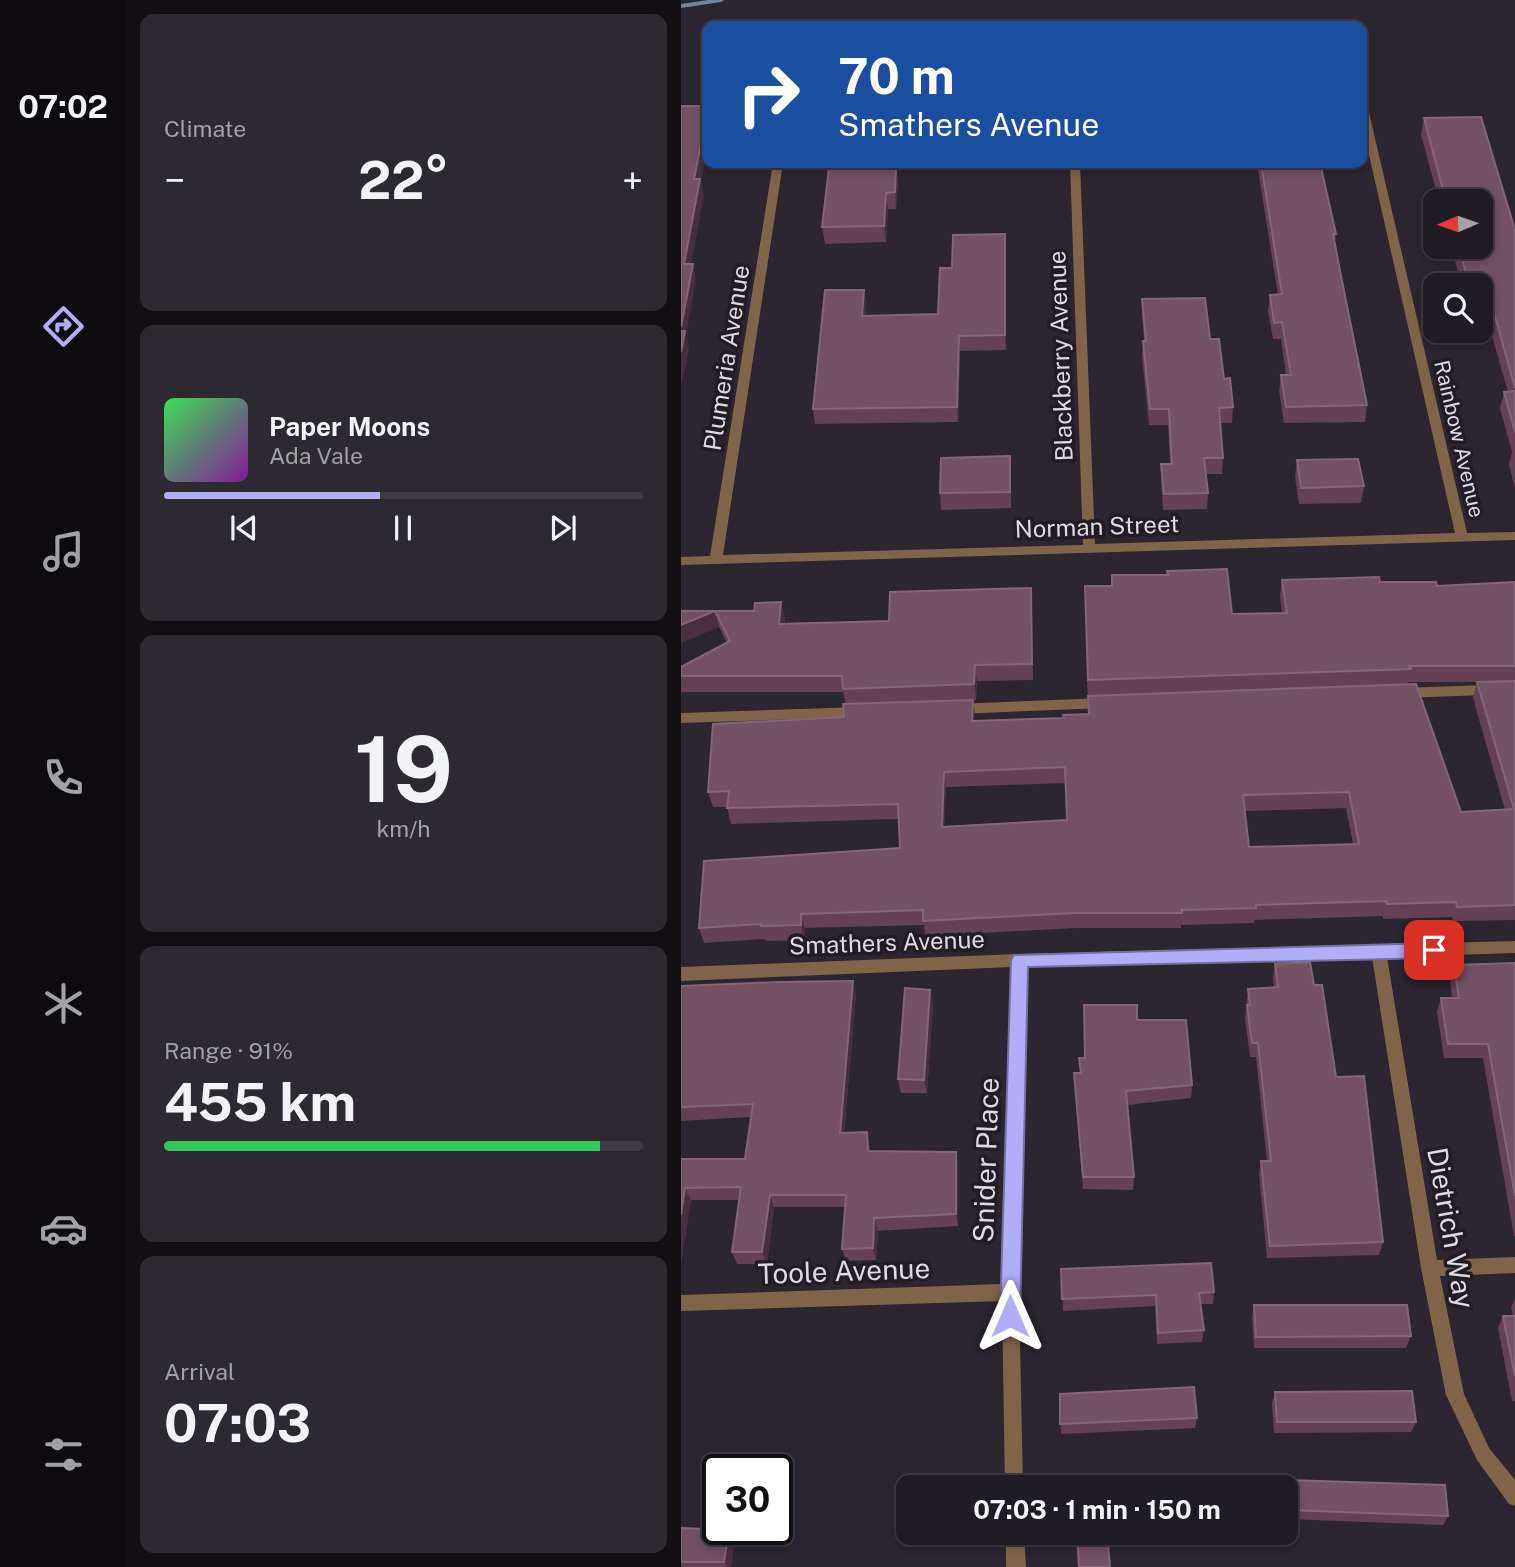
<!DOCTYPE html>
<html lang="en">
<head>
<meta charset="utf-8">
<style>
	:root { --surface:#201c23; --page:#2d2930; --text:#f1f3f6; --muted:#a2a1a6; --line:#3d3a41; --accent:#b2adf9 }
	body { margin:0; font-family:"Public Sans",sans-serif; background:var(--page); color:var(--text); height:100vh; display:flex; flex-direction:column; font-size:26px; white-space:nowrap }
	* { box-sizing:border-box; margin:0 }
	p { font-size:23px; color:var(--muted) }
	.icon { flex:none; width:38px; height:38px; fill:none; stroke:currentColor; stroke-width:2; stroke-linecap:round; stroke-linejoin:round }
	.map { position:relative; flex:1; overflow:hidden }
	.details { display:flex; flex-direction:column; gap:14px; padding:14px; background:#120f13; width:555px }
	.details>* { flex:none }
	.hud { position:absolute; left:21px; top:21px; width:665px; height:147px; border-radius:14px; box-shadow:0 4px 10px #0003,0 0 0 2px var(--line); background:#1a4fa0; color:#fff; overflow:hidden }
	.needle { width:46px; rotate:268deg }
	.fabs { position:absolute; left:742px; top:189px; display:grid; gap:14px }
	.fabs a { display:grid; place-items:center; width:70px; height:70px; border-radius:14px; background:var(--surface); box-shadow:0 4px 10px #0003,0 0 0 2px var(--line); font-size:35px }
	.speed { position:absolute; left:21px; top:1454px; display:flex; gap:14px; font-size:35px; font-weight:700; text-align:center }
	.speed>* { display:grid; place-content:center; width:91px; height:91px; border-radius:50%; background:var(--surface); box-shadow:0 4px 10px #0003,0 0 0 2px var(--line); line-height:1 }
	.speed .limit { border:4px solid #111; border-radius:10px; background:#fff; color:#111 }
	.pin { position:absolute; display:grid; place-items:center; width:60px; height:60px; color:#fff; margin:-30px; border-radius:14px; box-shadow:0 4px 10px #0006 }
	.me { position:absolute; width:77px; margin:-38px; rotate:0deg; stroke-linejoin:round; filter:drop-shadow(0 0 5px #0008) }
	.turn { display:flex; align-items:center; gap:24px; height:147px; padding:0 21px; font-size:32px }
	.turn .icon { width:91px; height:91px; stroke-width:2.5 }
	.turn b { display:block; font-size:49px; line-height:60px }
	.big { font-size:52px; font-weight:700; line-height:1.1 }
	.details .widget { flex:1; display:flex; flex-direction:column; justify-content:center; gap:10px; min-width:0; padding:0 24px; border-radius:14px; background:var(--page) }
	.details .dial { align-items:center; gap:0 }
	.dial b { font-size:91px; line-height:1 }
	.song { display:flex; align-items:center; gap:21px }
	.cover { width:84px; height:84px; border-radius:10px; background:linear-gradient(135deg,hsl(130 70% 55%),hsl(290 70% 35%)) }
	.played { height:7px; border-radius:4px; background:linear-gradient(90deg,var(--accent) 45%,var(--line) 45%) }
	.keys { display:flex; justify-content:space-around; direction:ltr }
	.heat { display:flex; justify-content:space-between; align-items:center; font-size:38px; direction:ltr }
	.charge { height:10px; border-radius:5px; background:linear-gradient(90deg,#34c759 91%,var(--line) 0) }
	.trip { position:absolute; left:215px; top:1475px; width:402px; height:70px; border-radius:14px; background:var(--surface); box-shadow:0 4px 10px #0003,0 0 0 2px var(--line); font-weight:700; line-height:70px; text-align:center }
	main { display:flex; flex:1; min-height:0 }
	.dock { display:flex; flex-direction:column; width:126px; justify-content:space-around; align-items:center; background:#0d0b0e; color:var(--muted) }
	.dock .icon { width:49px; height:49px }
	.dock .selected { color:var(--accent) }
	.dock b { font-size:32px; color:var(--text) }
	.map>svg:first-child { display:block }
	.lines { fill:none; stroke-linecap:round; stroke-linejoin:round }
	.stream { fill:#70869c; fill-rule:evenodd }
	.minor { fill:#806449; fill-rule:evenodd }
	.wall { fill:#644153; fill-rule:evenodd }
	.shaded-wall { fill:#482f3e }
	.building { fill:#715162; stroke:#826676; stroke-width:2; fill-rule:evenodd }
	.route { fill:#b2adf9; stroke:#7470a2; stroke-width:2 }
	.labels { text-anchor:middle; stroke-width:7; stroke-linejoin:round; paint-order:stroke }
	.far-street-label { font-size:21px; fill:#dddae1; stroke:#211c26 }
	.street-label { font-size:24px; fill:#dddae1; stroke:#211c26 }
	.near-street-label { font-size:28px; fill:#dddae1; stroke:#211c26 }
</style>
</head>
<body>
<main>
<nav class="dock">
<b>07:02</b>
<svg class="icon selected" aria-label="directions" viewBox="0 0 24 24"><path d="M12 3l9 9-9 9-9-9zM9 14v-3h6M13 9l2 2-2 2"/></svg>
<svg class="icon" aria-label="music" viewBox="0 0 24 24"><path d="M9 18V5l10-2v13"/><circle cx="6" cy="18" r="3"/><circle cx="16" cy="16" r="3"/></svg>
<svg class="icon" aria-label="phone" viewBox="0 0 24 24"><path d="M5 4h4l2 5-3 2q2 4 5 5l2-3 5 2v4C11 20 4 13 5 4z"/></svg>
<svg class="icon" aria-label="climate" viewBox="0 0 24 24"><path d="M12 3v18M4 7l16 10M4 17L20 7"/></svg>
<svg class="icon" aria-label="car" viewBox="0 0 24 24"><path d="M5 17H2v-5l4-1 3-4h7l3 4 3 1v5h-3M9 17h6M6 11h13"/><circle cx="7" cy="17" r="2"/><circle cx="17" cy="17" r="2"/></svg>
<svg class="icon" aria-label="filters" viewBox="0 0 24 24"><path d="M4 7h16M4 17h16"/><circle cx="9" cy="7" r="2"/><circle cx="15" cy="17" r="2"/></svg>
</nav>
<section class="details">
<div class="widget"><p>Climate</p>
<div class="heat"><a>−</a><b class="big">22°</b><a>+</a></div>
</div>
<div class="widget">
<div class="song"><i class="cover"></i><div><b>Paper Moons</b><p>Ada Vale</p></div></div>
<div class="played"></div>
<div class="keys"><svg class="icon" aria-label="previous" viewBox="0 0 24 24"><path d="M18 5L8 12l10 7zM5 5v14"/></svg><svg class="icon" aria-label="pause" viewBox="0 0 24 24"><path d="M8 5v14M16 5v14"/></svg><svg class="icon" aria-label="next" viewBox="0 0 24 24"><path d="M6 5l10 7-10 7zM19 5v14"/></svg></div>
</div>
<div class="widget dial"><b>19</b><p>km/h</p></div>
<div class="widget"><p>Range · 91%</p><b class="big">455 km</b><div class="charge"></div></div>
<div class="widget"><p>Arrival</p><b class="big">07:03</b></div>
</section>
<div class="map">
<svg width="835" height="1567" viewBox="0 0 835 1567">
	<rect width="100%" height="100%" fill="#2b262f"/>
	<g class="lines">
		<polygon class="stream" points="27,0 43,0 40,2 0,8 0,4"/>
		<g class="minor">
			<polygon points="681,101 686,104 786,533 835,532 835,540 0,565 0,557 29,556 92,163 102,163 42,555 402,545 389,163 399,163 414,544 774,533 681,124"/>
			<polygon points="835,684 835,694 720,698 713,693 720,688"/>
			<polygon points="424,698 431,703 424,708 276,714 269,709 276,704"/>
			<polygon points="179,707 186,712 179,717 0,723 0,713"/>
			<polygon points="835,941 835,953 706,957 756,1260 835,1257 835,1273 759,1276 783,1394 808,1448 835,1481 835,1506 828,1504 796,1460 765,1395 740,1268 691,957 346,966 338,1292 342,1488 324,1488 321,1301 0,1311 0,1295 321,1284 331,967 0,981 0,967 339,954"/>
			<polygon points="325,1533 343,1533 345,1567 325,1567"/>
		</g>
	</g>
	<g class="wall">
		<polygon points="743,118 834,230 834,488 828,465 831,452 819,408 823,392 827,392 803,308 800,308 800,285 781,285 770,247 800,247 800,201 758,201 740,135"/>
		<polygon points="576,163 639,163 655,234 654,241 660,276 686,405 684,422 603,423 598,391 600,375 605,375 600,339 592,339 587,311 589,295 597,295"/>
		<polygon points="215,167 217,183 215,209 207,209 205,242 144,244 141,227"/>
		<polygon points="325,249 325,350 279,351 277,422 134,424 132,409 185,305 184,316 257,314 271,268"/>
		<polygon points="461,299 529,339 552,407 551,423 539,423 542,458 541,474 525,474 527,493 526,509 482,510 480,480 480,464 489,464 487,425 468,425 461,357 462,341 463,341 461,315"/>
		<polygon points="616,460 683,486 680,503 618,504 614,477"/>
		<polygon points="330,473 330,508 260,510 259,493"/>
		<path d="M601,580L699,582L756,586L834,582V920L772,921L771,917L702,919V916L574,920L573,923L500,925V928H394L244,936L243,925L124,928L123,940L84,941V939L23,943L18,928L219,848L217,819L50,824L46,807H32L27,792L163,717L165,704L162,692H0V667L46,643L38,627L34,611H73L100,602L104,619L103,623L208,621L350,604L352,680L296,681L295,700H292L293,721L383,718L407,714L404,586L551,614L601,613L599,596ZM727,682H805H796L792,698L824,810L780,812L726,685ZM385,783L386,820L263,826L265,787ZM665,808L672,844L568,847L564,811Z"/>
		<polygon points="834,963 834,1236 833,1236 802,1058 763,1058 756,1012 760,998 771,998 769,979 773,965"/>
		<polygon points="594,964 633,985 655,1077 702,1242 698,1255 586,1258 578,1174 580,1161 586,1161 575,1057 569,1057 564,1019 567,989 593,988 592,978"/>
		<polygon points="0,986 175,995 163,1133 186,1132 189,1151 275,1152 277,1165 277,1226 197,1231 195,1260 165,1261 161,1249 164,1207 93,1207 86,1264 56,1264 51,1252 58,1200 10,1200 0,1262 0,1159 64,1159 70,1117 0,1121"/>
		<polygon points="249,990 252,1004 246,1093 220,1093 217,1079"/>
		<polygon points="456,1020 511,1085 510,1098 446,1105 453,1177 452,1190 402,1189 393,1073 399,1073 398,1058 404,1058"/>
		<polygon points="380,1269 533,1292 532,1304 520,1304 523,1330 521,1342 476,1344 474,1306 382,1311"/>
		<polygon points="834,1299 834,1401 831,1401 817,1328 822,1316 832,1316 830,1307"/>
		<polygon points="573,1305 730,1336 725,1348 573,1348 571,1317"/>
		<polygon points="594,1392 735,1422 730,1432 593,1433 591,1403"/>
		<polygon points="379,1394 516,1418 514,1428 380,1434"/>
		<polygon points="606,1480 767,1516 762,1525 606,1519 606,1488 603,1488"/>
		<polygon points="0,1528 48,1530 54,1538 50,1567 0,1567"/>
	</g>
	<g class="shaded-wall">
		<polygon points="26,114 26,146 20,181 23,196 7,280 3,264 13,179"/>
		<polygon points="215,167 217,183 215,209 214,192"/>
		<polygon points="205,193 207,209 205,242 203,226"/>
		<polygon points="324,234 325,249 325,350 324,335"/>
		<polygon points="12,264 15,280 5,335 8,348 0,388 0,327"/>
		<polygon points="183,290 185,305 183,331 181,316"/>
		<polygon points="278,336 279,351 277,422 276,407"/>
		<polygon points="100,602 104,619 101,640 98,624"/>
		<polygon points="34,611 38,627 0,643 0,625"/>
		<polygon points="294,665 296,681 295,700 293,684"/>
		<polygon points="292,700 294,715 293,737 291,721"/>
		<polygon points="263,772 265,787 263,842 261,827"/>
		<polygon points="120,914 124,928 123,940 120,925"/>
		<polygon points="172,981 175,995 162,1146 159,1133"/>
		<polygon points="249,990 252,1004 246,1093 243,1080"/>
		<polygon points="275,1152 277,1165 277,1226 275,1214"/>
		<polygon points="4,1188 10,1200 0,1262 0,1215"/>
		<polygon points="89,1195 93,1207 86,1264 81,1252"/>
		<polygon points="193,1218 197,1231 195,1260 192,1248"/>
		<polygon points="48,1530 54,1538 50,1567 47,1567 43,1562"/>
	</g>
	<g class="building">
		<polygon points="0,106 26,106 26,114 13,179 19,179 3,264 12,264 0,327"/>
		<polygon points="800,117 834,230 834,388 807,291 800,291 800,285 788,285 778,247 800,247 800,201 765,201 743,118"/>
		<polygon points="580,163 639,163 655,234 652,234 660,276 686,405 605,407 600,375 610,375 601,322 593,323 589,295 601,294"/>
		<polygon points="215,167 214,192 205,193 203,226 141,227 148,168"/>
		<polygon points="324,234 324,335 278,336 276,407 132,409 144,290 183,290 181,316 257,314 259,268 271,268 272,235"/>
		<polygon points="524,298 529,339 538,339 543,379 549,378 552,407 538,408 542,458 523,458 527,493 483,494 480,464 491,464 488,409 469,409 462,341 465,341 461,299"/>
		<polygon points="0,331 4,331 0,352"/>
		<polygon points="834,391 834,432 823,392"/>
		<polygon points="329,456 329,492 259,493 260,458"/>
		<polygon points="677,459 683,486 620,488 616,460"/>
		<polygon points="546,569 551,614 606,613 601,580 698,577 699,582 755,582 756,586 834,582 834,666 728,666 730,669 407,680 404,586 431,586 431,575 487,575 486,571"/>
		<polygon points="350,588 351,664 294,665 293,684 162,689 161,676 0,676 0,667 49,641 34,611 73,611 74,603 100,602 98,624 208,621 209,592"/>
		<polygon points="0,611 34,611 0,625"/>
		<path d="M834,681V905L776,907L775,902L706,904L705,901L575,905V908L501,910V913H394L242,921V910L120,914V925L80,926V924L18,928L23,861L219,848L217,804L46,808L48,791L27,792L32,724L163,717L162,704L292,700L291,721L383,718L382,715L408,714L407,696L735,684L780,812L833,809L796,682ZM384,767L386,820L261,827L263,772ZM668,792L678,844L568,847L562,795Z"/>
		<polygon points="629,962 633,985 641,985 655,1077 683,1076 702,1242 589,1246 580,1161 590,1161 577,1043 571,1043 566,1005 569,1005 567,989 597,987 594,964"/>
		<polygon points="834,963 834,1196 807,1044 767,1044 760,998 778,998 773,965"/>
		<polygon points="172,981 159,1133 186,1132 187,1151 275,1152 275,1214 193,1218 192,1248 161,1249 165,1195 89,1195 81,1252 51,1252 60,1187 4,1188 0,1215 0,1159 64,1159 72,1104 0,1107 0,986 97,982"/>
		<polygon points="224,988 249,990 243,1080 217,1079"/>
		<polygon points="403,1005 456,1005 456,1020 505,1020 511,1085 445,1091 453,1177 402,1177 393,1073 400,1073 398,1058 404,1058"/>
		<polygon points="530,1263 533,1292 518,1293 523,1330 477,1333 475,1295 381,1299 380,1269"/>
		<polygon points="573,1305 726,1305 730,1336 575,1337"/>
		<polygon points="822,1316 834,1316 834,1376"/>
		<polygon points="513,1387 516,1418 379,1424 379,1394"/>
		<polygon points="731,1391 735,1422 596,1422 594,1392"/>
		<polygon points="540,1474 542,1488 381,1488 381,1478"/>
		<polygon points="606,1480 764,1485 767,1516 607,1510"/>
		<polygon points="0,1528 48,1530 43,1562 0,1562"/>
		<polygon points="396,1533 426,1533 429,1567 398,1567"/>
	</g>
	<polygon class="route" points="753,943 759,945 761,950 759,956 753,958 347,967 339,1316 336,1323 329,1326 322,1323 319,1316 330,960 333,955"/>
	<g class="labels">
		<g class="far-street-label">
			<text transform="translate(778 439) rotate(77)" y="7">Rainbow Avenue</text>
		</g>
		<g class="street-label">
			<text transform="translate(380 356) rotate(-92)" y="8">Blackberry Avenue</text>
			<text transform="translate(46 358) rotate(-81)" y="8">Plumeria Avenue</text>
			<text transform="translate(416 527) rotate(-2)" y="8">Norman Street</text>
			<text transform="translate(206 943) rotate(-2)" y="8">Smathers Avenue</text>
		</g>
		<g class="near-street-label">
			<text transform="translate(305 1160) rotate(-88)" y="10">Snider Place</text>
			<text transform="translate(770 1228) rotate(80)" y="10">Dietrich Way</text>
			<text transform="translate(163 1271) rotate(-2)" y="10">Toole Avenue</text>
		</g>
	</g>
</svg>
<div class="fabs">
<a><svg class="needle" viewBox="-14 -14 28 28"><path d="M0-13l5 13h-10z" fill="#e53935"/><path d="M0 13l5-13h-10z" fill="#a2a1a6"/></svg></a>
<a><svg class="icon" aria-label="search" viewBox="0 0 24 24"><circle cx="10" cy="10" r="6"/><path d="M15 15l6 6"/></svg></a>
</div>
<div class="speed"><div class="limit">30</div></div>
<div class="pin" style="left:753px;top:950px;background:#d93025"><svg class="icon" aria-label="arrive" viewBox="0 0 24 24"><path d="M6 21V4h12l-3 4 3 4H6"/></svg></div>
<svg class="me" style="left:329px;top:1316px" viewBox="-20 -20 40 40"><path d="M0-17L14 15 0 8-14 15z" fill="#b2adf9" stroke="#fff" stroke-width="4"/></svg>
<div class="trip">07:03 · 1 min · 150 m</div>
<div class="hud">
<div class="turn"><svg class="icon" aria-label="right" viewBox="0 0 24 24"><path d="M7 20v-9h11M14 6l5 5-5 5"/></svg><div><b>70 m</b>Smathers Avenue</div></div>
</div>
</div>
</main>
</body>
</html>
